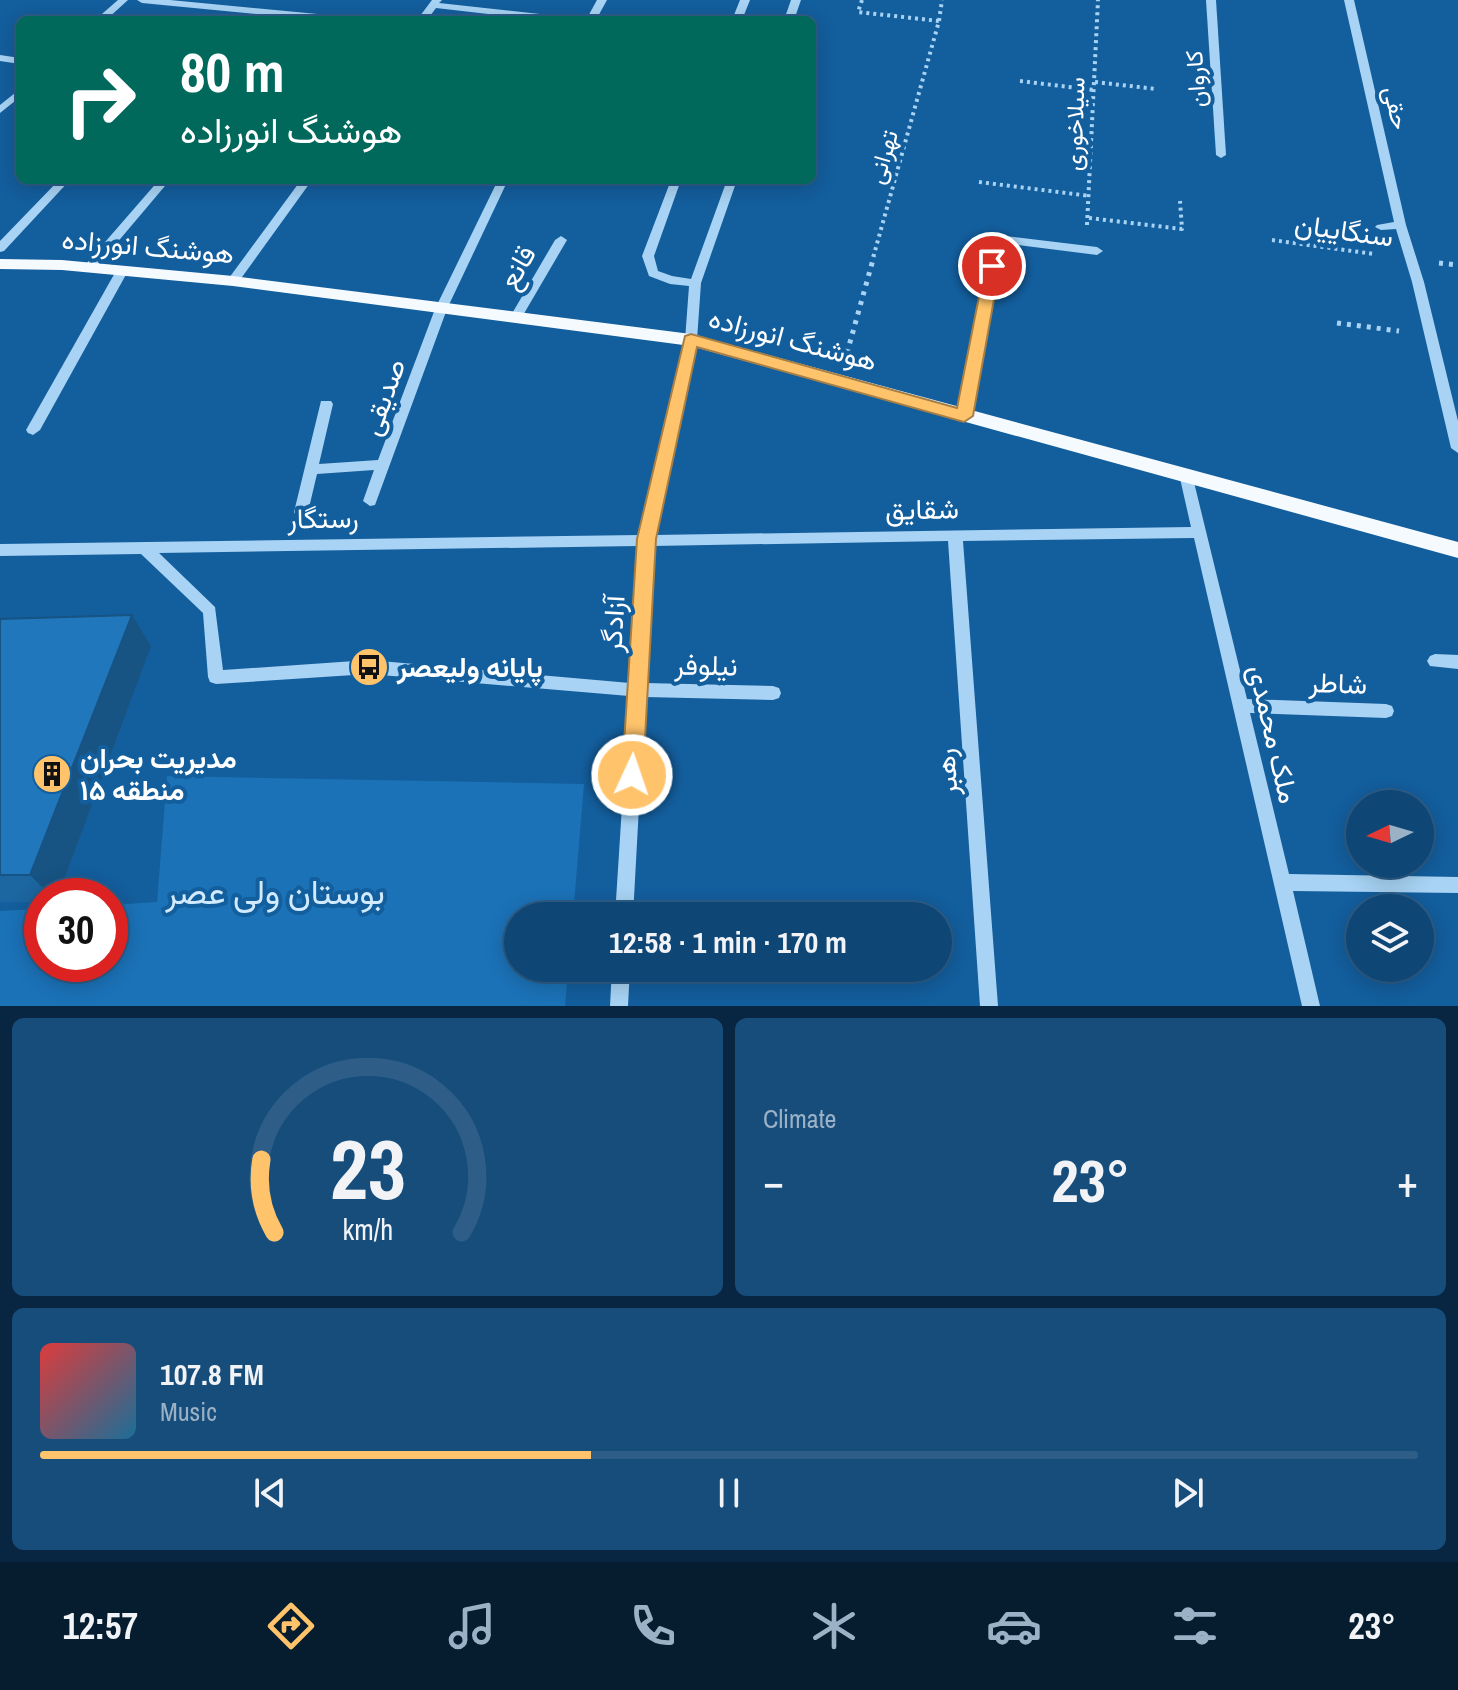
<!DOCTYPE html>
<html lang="en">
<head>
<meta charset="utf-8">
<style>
	:root { --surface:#0e4676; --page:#174d7b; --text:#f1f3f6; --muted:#9bb1c5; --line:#2e5e88; --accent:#ffc46b }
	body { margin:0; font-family:"Archivo Narrow",Vazirmatn,sans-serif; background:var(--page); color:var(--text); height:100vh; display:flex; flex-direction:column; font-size:30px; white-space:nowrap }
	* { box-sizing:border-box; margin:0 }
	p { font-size:26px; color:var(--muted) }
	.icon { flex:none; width:44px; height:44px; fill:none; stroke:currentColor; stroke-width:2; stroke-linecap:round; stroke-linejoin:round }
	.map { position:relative; height:1006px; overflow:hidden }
	.sheet { display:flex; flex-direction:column; gap:12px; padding:12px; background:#082641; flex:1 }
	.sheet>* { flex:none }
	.hud { position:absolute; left:16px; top:16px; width:800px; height:168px; border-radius:12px; box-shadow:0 4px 20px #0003,0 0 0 2px var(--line); background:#00695c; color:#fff; overflow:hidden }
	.needle { width:52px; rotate:265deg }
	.controls { position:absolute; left:1346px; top:790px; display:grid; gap:16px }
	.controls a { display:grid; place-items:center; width:88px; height:88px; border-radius:50%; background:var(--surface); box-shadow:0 4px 20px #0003,0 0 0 2px var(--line); font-size:40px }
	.speed { position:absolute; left:24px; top:878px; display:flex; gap:16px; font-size:40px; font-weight:700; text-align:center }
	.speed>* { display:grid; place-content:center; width:104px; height:104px; border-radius:50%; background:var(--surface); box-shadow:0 4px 20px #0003,0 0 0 2px var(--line); line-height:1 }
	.speed .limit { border:12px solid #d22; background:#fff; color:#111 }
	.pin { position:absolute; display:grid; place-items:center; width:68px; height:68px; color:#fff; margin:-34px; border:4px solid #fff; border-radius:50%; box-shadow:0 2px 8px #0007 }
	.me { position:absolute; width:88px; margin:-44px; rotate:3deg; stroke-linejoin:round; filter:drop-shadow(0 0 6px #0008) }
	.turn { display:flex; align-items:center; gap:28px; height:168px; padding:0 32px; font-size:36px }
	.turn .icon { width:104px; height:104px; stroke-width:2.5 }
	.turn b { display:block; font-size:56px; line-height:68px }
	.big { font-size:60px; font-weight:700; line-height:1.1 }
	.sheet .widget { flex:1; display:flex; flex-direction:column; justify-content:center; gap:12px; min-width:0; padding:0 28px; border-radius:12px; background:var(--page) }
	.sheet .dial { align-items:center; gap:0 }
	.dial svg { height:208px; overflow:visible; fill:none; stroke:var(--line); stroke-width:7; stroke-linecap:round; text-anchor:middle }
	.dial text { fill:var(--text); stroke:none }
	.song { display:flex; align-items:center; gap:24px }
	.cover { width:96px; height:96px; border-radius:12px; background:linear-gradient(135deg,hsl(0 70% 55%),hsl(200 70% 35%)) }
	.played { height:8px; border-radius:4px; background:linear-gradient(90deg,var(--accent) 40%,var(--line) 40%) }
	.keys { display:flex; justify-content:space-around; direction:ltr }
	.heat { display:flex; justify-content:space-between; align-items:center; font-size:44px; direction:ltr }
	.sheet .tiles { flex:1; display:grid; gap:12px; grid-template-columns:1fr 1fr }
	.widget:last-child { grid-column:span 2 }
	.trip { position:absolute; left:504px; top:902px; width:448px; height:80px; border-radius:40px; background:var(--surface); box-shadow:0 4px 20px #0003,0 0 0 2px var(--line); font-weight:700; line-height:80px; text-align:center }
	.dock { display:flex; height:128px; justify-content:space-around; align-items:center; background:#061c2f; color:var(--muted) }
	.dock .icon { width:56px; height:56px }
	.dock .current { color:var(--accent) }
	.dock b { font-size:36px; color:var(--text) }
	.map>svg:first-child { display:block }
	.green { fill:#1b72b7 }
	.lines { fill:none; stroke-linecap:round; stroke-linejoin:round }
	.path-far1 { stroke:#a8d3f4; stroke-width:4; stroke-dasharray:3 4; stroke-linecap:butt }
	.path { stroke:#a8d3f4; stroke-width:5; stroke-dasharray:4 6; stroke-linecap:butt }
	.minor { fill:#a8d3f4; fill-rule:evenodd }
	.major { fill:#f5faff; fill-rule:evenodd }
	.wall { fill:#1c66a1 }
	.shaded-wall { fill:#175383 }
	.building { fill:#2177bb; stroke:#175383; stroke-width:2 }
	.route { fill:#ffc46b; stroke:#a67f46; stroke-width:2 }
	.labels { text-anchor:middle; stroke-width:8; stroke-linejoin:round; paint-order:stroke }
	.far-street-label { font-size:24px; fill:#fff; stroke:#135e9d }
	.street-label { font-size:28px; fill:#fff; stroke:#135e9d }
	.poi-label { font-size:28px; font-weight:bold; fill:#fff; stroke:#135e9d; text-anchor:start }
	.near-park-label { font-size:34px; fill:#d1eafd; stroke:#135e9d }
</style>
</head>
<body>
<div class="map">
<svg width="1458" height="1006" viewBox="0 0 1458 1006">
	<rect width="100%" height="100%" fill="#135e9d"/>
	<polygon class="green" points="167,776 584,784 573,916 518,916 518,968 568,968 565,1006 0,1006 0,911 42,909 42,964 110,964 110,905 157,902"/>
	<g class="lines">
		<g class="path-far1">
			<polyline points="862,0 858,12 939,21 873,258"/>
			<polyline points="939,21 942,0"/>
			<polyline points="1020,81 1094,90"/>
			<polyline points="1095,82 1156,89"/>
			<polyline points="979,182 1090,196"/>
			<polyline points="1089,218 1182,229 1180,201"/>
			<polyline points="1087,225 1098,0"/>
			<polyline points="1272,240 1374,254"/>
		</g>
		<g class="path">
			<polyline points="1439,263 1458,265"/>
			<polyline points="1337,323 1399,331"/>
			<polyline points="847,353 874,256"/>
		</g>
		<g class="minor">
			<polygon points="118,0 128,0 106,20 95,20"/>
			<polygon points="137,0 170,0 349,17 354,20 320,20 142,3"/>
			<polygon points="432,0 442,0 439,3 567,17 572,20 542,20 436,8 427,20 417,20"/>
			<polygon points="597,0 607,0 596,20 586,20"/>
			<polygon points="740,0 750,0 742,20 732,20"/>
			<polygon points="791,0 801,0 794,20 784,20"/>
			<polygon points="1206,0 1216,0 1226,155 1221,158 1216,155"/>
			<polygon points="1344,0 1354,0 1406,225 1424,282 1458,421 1458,453 1451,448 1412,282 1396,229 1381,230 1375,227 1377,225 1394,222"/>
			<polygon points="0,55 20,58 20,64 0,61"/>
			<polygon points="20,89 20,97 0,113 0,105"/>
			<polygon points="59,180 70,180 4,251 0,252 0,241"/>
			<polygon points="159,180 170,180 94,270 86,270 86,264"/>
			<polygon points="301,180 312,180 237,284 229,284 229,278"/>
			<polygon points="498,180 508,180 447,309 375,505 370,506 363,501 374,470 317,474 308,512 306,516 296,516 294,512 321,401 331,401 333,404 319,464 378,460 435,309"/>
			<path d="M671,180H681L654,256L658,271L672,276L691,279L727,180H737L701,283L697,340L654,535L1191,527L1179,474L1186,469L1191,470L1247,699L1386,704L1392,706L1394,711L1392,716L1386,718L1250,713L1289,874L1458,877V893L1293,891L1320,1006H1302L1194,538L963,541L998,1006H980L948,541L653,546L645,683L773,686L779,688L781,693L779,698L773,700L645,697L633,916H615L629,696L369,674L216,684L210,682L208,677L203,613L141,554L0,556V544L640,535L685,340L689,286L670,284L649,276L642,256ZM638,546L630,683L369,660L223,670L215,607L159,553Z"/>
			<polygon points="997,235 1097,247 1103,251 1097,255 1002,243 971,416 964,421 957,416 991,239"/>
			<polygon points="561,236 567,240 522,317 520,320 512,320 510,317 555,240"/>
			<polygon points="122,267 128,271 40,430 33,435 28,433 26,430 116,271"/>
			<polygon points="1435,654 1458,655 1458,669 1430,666 1427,661 1430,656"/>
			<polygon points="612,968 630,968 628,1006 610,1006"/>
		</g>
		<polygon class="major" points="0,259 62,260 233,276 691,334 1458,542 1458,558 691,346 233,286 62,270 0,269"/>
	</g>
	<polygon class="wall" points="132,615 151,646 58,896 42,896 42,902 0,902 0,619"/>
	<polygon class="shaded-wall" points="132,615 151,646 58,896 51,896 30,875"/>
	<polygon class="building" points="132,615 30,875 0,875 0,619"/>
	<polygon class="route" points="992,261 1000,266 973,416 964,422 697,347 656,539 643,775 640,781 632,784 625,781 622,775 637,539 685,336 691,334 957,408 985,266"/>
	<defs>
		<symbol id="bus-disc" viewBox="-11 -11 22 22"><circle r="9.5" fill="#ffc46b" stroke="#135e9d"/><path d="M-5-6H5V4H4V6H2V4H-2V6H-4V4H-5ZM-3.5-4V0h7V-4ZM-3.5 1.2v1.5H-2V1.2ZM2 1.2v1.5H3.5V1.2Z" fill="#111"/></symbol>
		<symbol id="building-disc" viewBox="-11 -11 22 22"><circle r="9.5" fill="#ffc46b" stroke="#135e9d"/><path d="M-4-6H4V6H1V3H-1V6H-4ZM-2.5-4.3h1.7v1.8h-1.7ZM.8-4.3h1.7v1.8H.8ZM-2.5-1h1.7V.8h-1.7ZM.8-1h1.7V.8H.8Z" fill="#111"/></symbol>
	</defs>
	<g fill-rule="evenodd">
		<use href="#bus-disc" x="347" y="645" width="44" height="44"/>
		<use href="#building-disc" x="30" y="752" width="44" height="44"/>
	</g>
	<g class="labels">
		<g class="far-street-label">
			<text transform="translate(1196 79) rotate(-94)" y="8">کاروان</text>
			<text transform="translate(1396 108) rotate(77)" y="8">حقی</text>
			<text transform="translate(1075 124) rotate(-88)" y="8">سیلاخوری</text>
			<text transform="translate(883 157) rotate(-74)" y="8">تهرانی</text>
		</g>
		<g class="street-label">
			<text transform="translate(1344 230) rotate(8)" y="10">سنگاییان</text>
			<text transform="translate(148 246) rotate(5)" y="10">هوشنگ انورزاده</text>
			<text transform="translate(517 267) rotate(-60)" y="10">قانع</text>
			<text transform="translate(793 339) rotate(15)" y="10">هوشنگ انورزاده</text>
			<text transform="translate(383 397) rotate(-70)" y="10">صدیقی</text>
			<text transform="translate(922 509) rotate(-1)" y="10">شقایق</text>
			<text transform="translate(323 518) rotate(-1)" y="10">رستگار</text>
			<text transform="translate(613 624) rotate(-87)" y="10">آزادگر</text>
			<text transform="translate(706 665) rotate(1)" y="10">نیلوفر</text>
			<text transform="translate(1338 683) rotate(2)" y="10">شاطر</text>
			<text transform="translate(1274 734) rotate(77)" y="10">ملک محمدی</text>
			<text transform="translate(946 772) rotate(-94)" y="10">رهبر</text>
		</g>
		<g class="poi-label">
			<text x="397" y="677">پایانه ولیعصر</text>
			<text x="80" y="768">مدیریت بحران<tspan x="80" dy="32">منطقه ۱۵</tspan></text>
		</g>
		<g class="near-park-label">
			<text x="275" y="904">بوستان ولی عصر</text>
		</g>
	</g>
</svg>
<div class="controls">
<a><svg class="needle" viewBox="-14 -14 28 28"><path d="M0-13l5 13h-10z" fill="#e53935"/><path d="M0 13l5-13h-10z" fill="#9bb1c5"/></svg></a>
<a><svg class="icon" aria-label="layers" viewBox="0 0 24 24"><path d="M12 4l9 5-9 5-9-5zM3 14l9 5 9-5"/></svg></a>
</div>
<div class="speed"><div class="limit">30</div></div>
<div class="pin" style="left:992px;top:266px;background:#d93025"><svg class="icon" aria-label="arrive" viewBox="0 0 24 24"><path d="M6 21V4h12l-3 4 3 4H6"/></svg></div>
<svg class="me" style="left:632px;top:775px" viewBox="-20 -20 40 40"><circle r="17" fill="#ffc46b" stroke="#fff" stroke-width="3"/><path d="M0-11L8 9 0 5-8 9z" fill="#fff"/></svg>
<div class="trip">12:58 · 1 min · 170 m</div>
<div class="hud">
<div class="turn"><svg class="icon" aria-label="right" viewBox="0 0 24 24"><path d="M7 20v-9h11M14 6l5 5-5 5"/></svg><div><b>80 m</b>هوشنگ انورزاده</div></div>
</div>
</div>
<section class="sheet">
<div class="tiles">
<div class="widget dial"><svg viewBox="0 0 100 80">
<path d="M14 69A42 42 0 1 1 86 69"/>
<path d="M14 69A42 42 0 0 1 9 41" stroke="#ffc46b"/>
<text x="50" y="56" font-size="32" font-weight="700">23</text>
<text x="50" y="72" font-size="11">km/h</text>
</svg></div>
<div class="widget"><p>Climate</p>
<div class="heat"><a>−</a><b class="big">23°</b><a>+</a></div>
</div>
<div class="widget">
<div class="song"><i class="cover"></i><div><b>107.8 FM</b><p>Music</p></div></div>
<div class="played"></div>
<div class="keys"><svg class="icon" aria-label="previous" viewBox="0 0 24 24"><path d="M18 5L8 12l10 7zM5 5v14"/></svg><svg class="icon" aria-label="pause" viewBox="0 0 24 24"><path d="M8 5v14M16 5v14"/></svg><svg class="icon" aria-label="next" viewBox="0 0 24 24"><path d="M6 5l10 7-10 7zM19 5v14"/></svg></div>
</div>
</div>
</section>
<nav class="dock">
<b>12:57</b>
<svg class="icon current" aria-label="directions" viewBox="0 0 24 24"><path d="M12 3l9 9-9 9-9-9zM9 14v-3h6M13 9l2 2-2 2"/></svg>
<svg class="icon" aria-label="music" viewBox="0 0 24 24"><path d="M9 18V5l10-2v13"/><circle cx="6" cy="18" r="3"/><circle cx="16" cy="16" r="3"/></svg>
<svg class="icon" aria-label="phone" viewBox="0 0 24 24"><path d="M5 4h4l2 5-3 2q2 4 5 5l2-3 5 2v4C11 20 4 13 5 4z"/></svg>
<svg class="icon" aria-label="climate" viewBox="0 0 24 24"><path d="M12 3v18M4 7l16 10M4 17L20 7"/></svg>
<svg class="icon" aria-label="car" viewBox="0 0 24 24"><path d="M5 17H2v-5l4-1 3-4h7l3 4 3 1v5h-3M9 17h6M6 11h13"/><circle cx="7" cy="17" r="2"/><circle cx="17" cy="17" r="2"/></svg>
<svg class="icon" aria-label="filters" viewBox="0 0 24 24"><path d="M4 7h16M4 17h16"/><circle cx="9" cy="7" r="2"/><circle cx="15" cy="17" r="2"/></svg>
<b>23°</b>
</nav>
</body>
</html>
